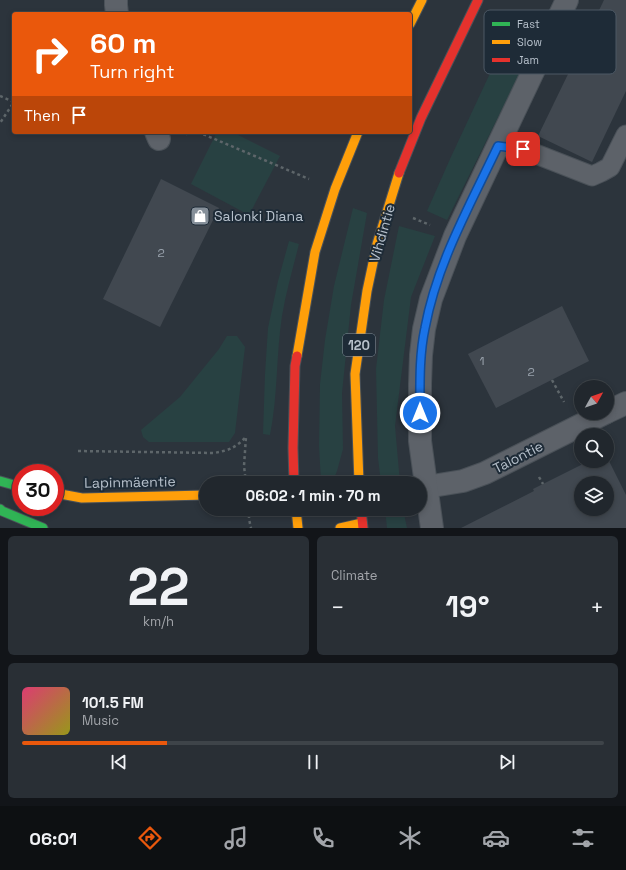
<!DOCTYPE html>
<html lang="en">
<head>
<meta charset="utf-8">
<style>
	:root { --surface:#21272d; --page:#292f35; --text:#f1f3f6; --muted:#a2a5aa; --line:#3e4449; --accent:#ea580c }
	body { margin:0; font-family:"Space Grotesk",sans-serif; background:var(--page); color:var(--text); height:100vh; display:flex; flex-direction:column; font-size:15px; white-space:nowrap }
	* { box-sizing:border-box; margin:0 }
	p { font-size:13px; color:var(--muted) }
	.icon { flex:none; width:22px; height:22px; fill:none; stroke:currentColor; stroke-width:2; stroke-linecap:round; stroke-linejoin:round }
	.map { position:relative; height:528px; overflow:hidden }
	.drawer { display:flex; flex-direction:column; gap:8px; padding:8px; background:#121519; flex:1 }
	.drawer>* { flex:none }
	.banner { position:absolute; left:12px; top:12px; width:400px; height:122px; border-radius:4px; box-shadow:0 2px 6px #0003,0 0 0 1px var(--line); background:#ea580c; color:#fff; overflow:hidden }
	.needle { width:26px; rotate:50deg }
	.buttons { position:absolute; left:574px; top:380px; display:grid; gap:8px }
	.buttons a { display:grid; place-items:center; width:40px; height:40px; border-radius:50%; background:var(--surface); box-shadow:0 2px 6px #0003,0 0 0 1px var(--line); font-size:20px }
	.speed { position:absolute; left:12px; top:464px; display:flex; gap:8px; font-size:20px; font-weight:700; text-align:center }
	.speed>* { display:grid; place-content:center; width:52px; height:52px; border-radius:50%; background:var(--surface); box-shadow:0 2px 6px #0003,0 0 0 1px var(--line); line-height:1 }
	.speed .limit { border:6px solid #d22; background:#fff; color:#111 }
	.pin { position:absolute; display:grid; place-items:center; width:34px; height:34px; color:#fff; margin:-17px; border-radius:8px; box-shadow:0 2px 6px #0006 }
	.me { position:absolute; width:44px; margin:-22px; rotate:0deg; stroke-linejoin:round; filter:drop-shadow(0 0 3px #0008) }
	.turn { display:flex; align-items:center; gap:14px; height:84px; padding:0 12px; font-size:18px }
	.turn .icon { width:52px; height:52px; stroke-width:2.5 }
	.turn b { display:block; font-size:28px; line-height:34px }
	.then { display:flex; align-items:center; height:38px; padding:0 12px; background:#0003; gap:8px; font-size:15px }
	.big { font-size:30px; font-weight:800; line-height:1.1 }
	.drawer .widget { flex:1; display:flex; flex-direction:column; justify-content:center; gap:6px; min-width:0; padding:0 14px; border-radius:6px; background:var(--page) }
	.drawer .dial { align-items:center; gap:0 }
	.dial b { font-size:52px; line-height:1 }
	.song { display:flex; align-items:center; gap:12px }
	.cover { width:48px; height:48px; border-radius:6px; background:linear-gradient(135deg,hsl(340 70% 55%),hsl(60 70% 35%)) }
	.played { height:4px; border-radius:2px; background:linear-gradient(90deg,var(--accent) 25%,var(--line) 25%) }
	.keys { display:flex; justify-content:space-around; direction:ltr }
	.heat { display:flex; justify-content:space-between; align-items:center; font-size:22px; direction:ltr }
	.drawer .tiles { flex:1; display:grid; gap:8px; grid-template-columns:1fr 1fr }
	.widget:last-child { grid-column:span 2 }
	.trip { position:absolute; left:199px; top:476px; width:228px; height:40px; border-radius:20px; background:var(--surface); box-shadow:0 2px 6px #0003,0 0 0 1px var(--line); font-weight:800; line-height:40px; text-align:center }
	.tabs { display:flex; height:64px; justify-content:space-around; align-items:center; background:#0d1012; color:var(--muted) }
	.tabs .icon { width:28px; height:28px }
	.tabs .current { color:var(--accent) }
	.tabs b { font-size:18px; color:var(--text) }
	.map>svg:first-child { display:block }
	.green { fill:#284142 }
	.building { fill:#414850; fill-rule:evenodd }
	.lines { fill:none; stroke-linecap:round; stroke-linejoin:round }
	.lane-casing { stroke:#4a5158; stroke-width:21 }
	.street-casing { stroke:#4a5158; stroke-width:24 }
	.fast-casing { stroke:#4a5158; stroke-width:11 }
	.slow-casing { stroke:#4a5158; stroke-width:11 }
	.jam-casing { stroke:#4a5158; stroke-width:11 }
	.path { stroke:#5e666a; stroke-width:2.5; stroke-dasharray:3 3; stroke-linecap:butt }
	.lane { stroke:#5d6269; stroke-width:19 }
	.street { stroke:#5d6269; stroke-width:22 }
	.fast { stroke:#30b455; stroke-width:9 }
	.slow { stroke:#ff9f0a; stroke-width:9 }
	.jam { stroke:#e5322d; stroke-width:9 }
	.route-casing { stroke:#114b97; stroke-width:10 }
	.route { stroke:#1a73e8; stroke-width:7 }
	.labels { text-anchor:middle; stroke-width:4; stroke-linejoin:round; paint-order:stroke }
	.number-label { font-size:12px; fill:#9aa3ad }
	.shield { fill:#1e2b37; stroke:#89949f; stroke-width:1 }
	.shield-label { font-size:13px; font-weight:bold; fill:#b7c1cc }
	.poi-label { font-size:14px; fill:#b7c1cc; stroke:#1e2b37; text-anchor:start }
	.street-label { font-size:14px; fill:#b7c1cc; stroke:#1e2b37 }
	.key { fill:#1e2b37; stroke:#4c5864; stroke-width:1 }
	.key-label { font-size:11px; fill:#b7c1cc }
</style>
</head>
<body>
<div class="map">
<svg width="626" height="528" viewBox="0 0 626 528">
	<rect width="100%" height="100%" fill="#2c343c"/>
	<g class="green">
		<polygon points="514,22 539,35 447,220 427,211 450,159"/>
		<polygon points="217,132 232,132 280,156 249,215 191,184"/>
		<polygon points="353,208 367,213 351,305 342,393 343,449 337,471 332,483 323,483 321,481 319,446 320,384 325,340 334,286"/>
		<polygon points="399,226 435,236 411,297 395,426 400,483 381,483 378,458 376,369 384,300"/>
		<path d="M289,241L299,244C293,268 286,292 282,316C276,355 278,396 270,435L263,434L265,374L268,328L278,281Z"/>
		<polygon points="227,336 237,336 245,347 235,433 229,442 149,442 143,437 141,430 180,397 219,349"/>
		<polygon points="385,509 403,509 407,528 387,528"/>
	</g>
	<g class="building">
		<polygon points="604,0 626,0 626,91 592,162 538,136"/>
		<polygon points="161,179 219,208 160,327 103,299"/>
		<polygon points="562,306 589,361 496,408 468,354"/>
		<path d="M607,457L626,495V528H461L534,491L533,489L589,461H607ZM581,483H607V509H581Z"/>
	</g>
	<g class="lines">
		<defs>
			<polyline id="lane" points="498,146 523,149 592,176 601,172 610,167 626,135"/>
			<g id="street">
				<polyline points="116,0 116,5 117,14"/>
				<polyline points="156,132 159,139"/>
				<polyline points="607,412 626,403"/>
				<polyline points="426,487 463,481 485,473 605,413"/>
				<polyline points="432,528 420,441 420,384 421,355 424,329 431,299 455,236 567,0"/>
			</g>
			<g id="fast">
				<polyline points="0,481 21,487"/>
				<polyline points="0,509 2,511 43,528"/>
			</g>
			<g id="slow">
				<polyline points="410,24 422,0"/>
				<polyline points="297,356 315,252 335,189 358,132"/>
				<polyline points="359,483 355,374 367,291 377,244 399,173"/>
				<polyline points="55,493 82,498 206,495"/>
				<polyline points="296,509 298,528"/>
				<polyline points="340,528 362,523"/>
			</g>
			<g id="jam">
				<polyline points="399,173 421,118 478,0"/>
				<polyline points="294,483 293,448 295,366 297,356"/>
				<polyline points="361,509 363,528"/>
			</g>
		</defs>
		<use href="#lane" class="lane-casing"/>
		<use href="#street" class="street-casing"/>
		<use href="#fast" class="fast-casing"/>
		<use href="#slow" class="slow-casing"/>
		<use href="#jam" class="jam-casing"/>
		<g class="path">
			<polyline points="515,11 528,18"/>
			<polyline points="0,96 14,102 0,123"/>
			<polyline points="186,134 198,132 309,179"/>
			<polyline points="413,218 430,225"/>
			<polyline points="552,380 564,402"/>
			<path d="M78,451L214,453C230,450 235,448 246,437"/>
			<polyline points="539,477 543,484"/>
			<polyline points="246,483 244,466 246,437"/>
			<polyline points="249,509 249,519 251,528"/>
		</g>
		<use href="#lane" class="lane"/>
		<use href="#street" class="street"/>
		<use href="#fast" class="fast"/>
		<use href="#slow" class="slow"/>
		<use href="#jam" class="jam"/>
	</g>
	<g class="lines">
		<defs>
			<path id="route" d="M420,413C420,385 419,356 425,328C437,263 470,205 498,146L523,149"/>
		</defs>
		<use href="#route" class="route-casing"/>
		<use href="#route" class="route"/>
	</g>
	<defs>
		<symbol id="shop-square" viewBox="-11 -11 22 22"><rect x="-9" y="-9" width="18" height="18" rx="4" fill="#86909a" stroke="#1e2b37"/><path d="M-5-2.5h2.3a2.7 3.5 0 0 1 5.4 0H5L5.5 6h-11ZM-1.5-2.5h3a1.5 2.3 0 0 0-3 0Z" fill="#fff"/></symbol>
	</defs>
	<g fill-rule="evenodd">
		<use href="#shop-square" x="189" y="205" width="22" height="22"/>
	</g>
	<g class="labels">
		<g class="number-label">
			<text x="161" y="257">2</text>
			<text x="482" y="365">1</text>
			<text x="531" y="376">2</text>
		</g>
		<rect class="shield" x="343" y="334" width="32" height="22" rx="3"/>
		<g class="shield-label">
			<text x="359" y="350">120</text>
		</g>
		<g class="poi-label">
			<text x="214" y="221">Salonki Diana</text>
		</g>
		<g class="street-label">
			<text transform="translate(382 233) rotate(-74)" y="5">Vihdintie</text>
			<text transform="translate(518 457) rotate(-27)" y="5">Talontie</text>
			<text transform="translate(130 482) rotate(-1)" y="5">Lapinmäentie</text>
		</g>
	</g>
	<rect x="484" y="10" width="132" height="64" rx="6" class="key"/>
	<rect x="492" y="22" width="18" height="4" fill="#30b455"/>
	<rect x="492" y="40" width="18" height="4" fill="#ff9f0a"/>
	<rect x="492" y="58" width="18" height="4" fill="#e5322d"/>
	<g class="key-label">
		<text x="517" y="28">Fast</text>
		<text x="517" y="46">Slow</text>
		<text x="517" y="64">Jam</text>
	</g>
</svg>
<div class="buttons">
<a><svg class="needle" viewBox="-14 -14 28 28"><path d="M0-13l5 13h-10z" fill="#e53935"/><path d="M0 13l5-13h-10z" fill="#a2a5aa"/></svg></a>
<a><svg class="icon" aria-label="search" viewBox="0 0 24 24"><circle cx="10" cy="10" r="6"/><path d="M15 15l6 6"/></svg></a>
<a><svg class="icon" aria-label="layers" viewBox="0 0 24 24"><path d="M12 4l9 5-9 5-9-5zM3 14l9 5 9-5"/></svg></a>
</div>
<div class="speed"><div class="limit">30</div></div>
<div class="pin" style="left:523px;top:149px;background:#d93025"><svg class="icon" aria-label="arrive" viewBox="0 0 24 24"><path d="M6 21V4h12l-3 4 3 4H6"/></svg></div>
<svg class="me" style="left:420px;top:413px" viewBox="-20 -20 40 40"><circle r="17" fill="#1a73e8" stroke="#fff" stroke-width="3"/><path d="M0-11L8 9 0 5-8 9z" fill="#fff"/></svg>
<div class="trip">06:02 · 1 min · 70 m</div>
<div class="banner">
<div class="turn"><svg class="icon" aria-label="right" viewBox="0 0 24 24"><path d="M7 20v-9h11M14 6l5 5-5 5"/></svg><div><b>60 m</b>Turn right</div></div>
<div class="then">Then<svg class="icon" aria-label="arrive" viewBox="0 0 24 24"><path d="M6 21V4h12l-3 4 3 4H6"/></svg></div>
</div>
</div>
<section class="drawer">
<div class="tiles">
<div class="widget dial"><b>22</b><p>km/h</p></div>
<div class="widget"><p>Climate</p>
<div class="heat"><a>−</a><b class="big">19°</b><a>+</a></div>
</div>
<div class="widget">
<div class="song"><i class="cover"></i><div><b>101.5 FM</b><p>Music</p></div></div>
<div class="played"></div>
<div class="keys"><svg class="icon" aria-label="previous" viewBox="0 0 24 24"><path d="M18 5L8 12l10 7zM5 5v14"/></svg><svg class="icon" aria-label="pause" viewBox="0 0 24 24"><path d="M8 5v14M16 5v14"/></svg><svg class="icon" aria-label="next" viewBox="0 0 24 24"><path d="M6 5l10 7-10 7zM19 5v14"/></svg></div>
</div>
</div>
</section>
<nav class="tabs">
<b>06:01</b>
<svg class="icon current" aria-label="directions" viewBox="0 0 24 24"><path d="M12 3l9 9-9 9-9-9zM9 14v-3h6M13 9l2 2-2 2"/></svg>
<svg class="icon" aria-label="music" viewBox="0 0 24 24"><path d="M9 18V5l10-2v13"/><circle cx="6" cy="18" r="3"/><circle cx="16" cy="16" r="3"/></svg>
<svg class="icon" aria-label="phone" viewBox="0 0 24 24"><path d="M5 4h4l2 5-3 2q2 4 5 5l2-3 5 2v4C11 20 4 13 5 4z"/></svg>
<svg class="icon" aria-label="climate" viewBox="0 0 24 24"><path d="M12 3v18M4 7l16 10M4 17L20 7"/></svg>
<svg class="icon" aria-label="car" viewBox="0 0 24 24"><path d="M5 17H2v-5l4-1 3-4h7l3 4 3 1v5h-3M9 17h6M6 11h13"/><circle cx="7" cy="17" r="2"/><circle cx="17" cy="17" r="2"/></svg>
<svg class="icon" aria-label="filters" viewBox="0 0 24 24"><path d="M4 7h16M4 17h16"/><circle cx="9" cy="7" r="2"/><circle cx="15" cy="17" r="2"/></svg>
</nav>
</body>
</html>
